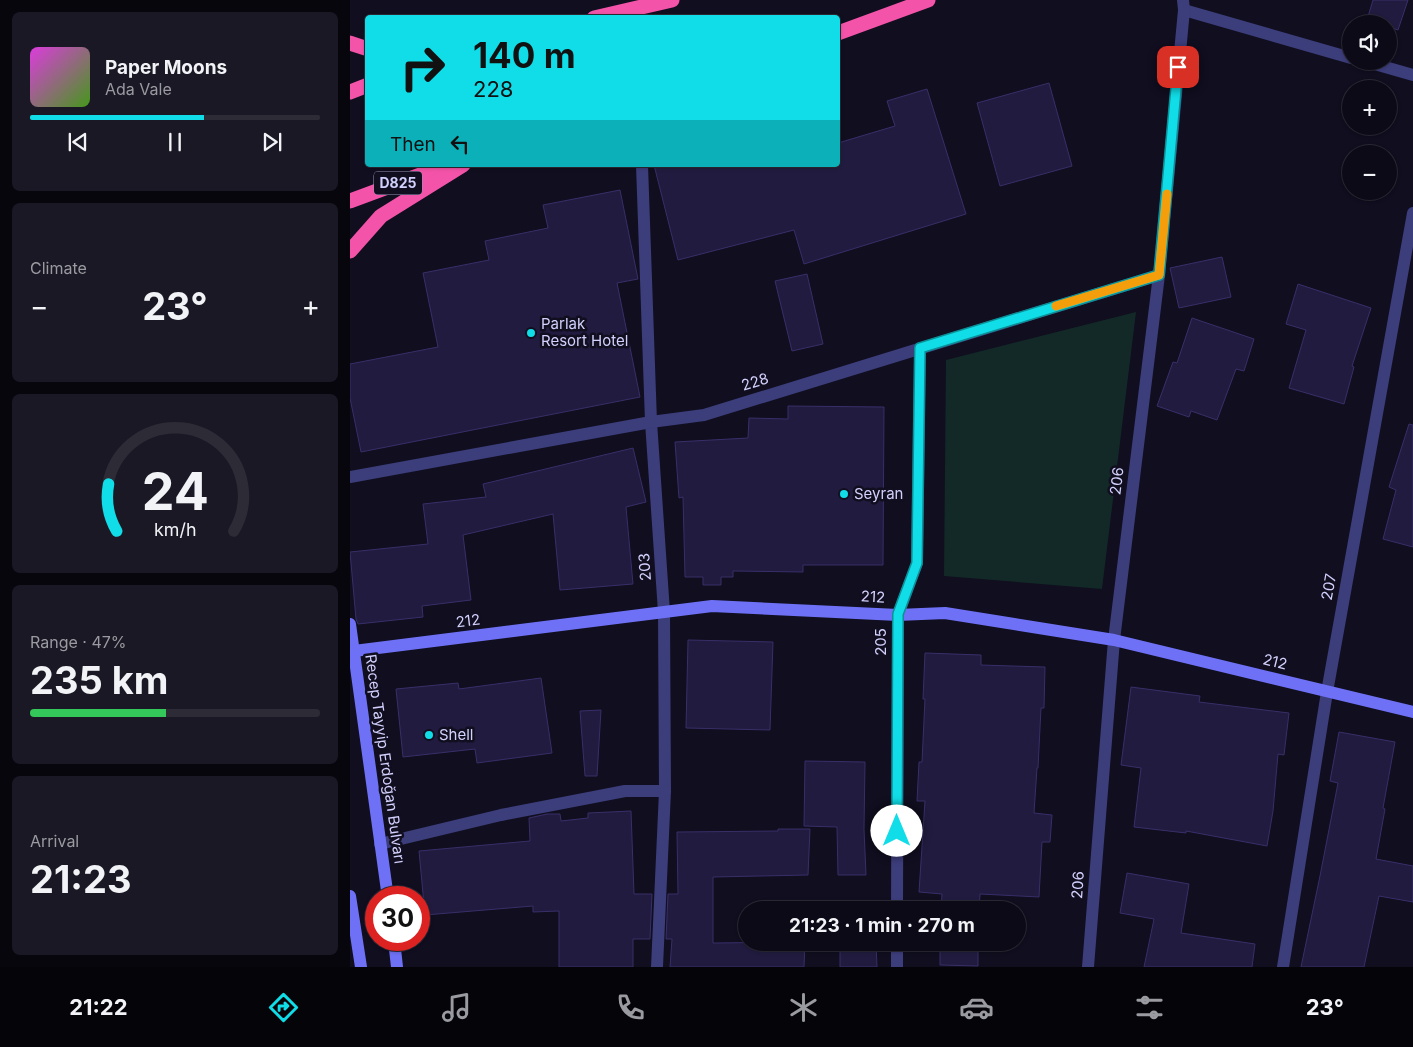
<!DOCTYPE html>
<html lang="en">
<head>
<meta charset="utf-8">
<style>
	:root { --surface:#0c0a17; --page:#1a1824; --text:#f1f3f6; --muted:#9a9aa1; --line:#2c2b36; --accent:#10dde7 }
	body { margin:0; font-family:Inter,sans-serif; background:var(--page); color:var(--text); height:100vh; display:flex; flex-direction:column; font-size:19px; white-space:nowrap }
	* { box-sizing:border-box; margin:0 }
	p { font-size:16px; color:var(--muted) }
	.icon { flex:none; width:28px; height:28px; fill:none; stroke:currentColor; stroke-width:2; stroke-linecap:round; stroke-linejoin:round }
	.map { position:relative; flex:1; overflow:hidden }
	.sheet { display:flex; flex-direction:column; gap:12px; padding:12px; background:#07060d; width:350px }
	.sheet>* { flex:none }
	.guide { position:absolute; left:15px; top:15px; width:475px; height:152px; border-radius:5px; box-shadow:0 1px 4px #0004,0 0 0 1px var(--line); background:#10dde7; color:#111; overflow:hidden }
	.fabs { position:absolute; left:992px; top:15px; display:grid; gap:10px }
	.fabs a { display:grid; place-items:center; width:55px; height:55px; border-radius:50%; background:var(--surface); box-shadow:0 1px 4px #0004,0 0 0 1px var(--line); font-size:25px }
	.speed { position:absolute; left:15px; top:886px; display:flex; gap:10px; font-size:25px; font-weight:700; text-align:center }
	.speed>* { display:grid; place-content:center; width:65px; height:65px; border-radius:50%; background:var(--surface); box-shadow:0 1px 4px #0004,0 0 0 1px var(--line); line-height:1 }
	.speed .limit { border:8px solid #d22; background:#fff; color:#111 }
	.pin { position:absolute; display:grid; place-items:center; width:42px; height:42px; color:#fff; margin:-21px; border-radius:10px; box-shadow:0 2px 8px #0006 }
	.me { position:absolute; width:55px; margin:-28px; rotate:0deg; stroke-linejoin:round; filter:drop-shadow(0 0 4px #0008) }
	.turn { display:flex; align-items:center; gap:18px; height:105px; padding:0 25px; font-size:22px }
	.turn .icon { width:65px; height:65px; stroke-width:2.5 }
	.turn b { display:block; font-size:35px; line-height:42px }
	.then { display:flex; align-items:center; height:48px; padding:0 25px; background:#0003; gap:10px; font-size:19px }
	.big { font-size:38px; font-weight:700; line-height:1.1 }
	.sheet .tile { flex:1; display:flex; flex-direction:column; justify-content:center; gap:8px; min-width:0; padding:0 18px; border-radius:8px; background:var(--page) }
	.sheet .dial { align-items:center; gap:0 }
	.dial svg { height:130px; overflow:visible; fill:none; stroke:var(--line); stroke-width:7; stroke-linecap:round; text-anchor:middle }
	.dial text { fill:var(--text); stroke:none }
	.song { display:flex; align-items:center; gap:15px }
	.cover { width:60px; height:60px; border-radius:8px; background:linear-gradient(135deg,hsl(300 70% 55%),hsl(100 70% 35%)) }
	.played { height:5px; border-radius:2px; background:linear-gradient(90deg,var(--accent) 60%,var(--line) 60%) }
	.keys { display:flex; justify-content:space-around; direction:ltr }
	.heat { display:flex; justify-content:space-between; align-items:center; font-size:28px; direction:ltr }
	.charge { height:8px; border-radius:4px; background:linear-gradient(90deg,#34c759 47%,var(--line) 0) }
	.trip { position:absolute; left:388px; top:901px; width:288px; height:50px; border-radius:25px; background:var(--surface); box-shadow:0 1px 4px #0004,0 0 0 1px var(--line); font-weight:700; line-height:50px; text-align:center }
	.tab-bar { display:flex; height:80px; justify-content:space-around; align-items:center; background:#050409; color:var(--muted) }
	.tab-bar .icon { width:35px; height:35px }
	.tab-bar .selected { color:var(--accent) }
	.tab-bar b { font-size:22px; color:var(--text) }
	main { display:flex; flex:1; min-height:0 }
	.map>svg:first-child { display:block }
	.green { fill:#122927 }
	.building { fill:#211c3f; stroke:#382f69 }
	.lines { fill:none; stroke-linecap:round; stroke-linejoin:round }
	.street { stroke:#3c3d7b; stroke-width:12 }
	.secondary { stroke:#6e71f5; stroke-width:12 }
	.highway { stroke:#f353a8; stroke-width:15 }
	.route-casing { stroke:#0a9096; stroke-width:12 }
	.route { stroke:#10dde7; stroke-width:9 }
	.slow { stroke:#f59e0b; stroke-width:9 }
	.poi-dot { fill:#10dde7; stroke:#100e1f; stroke-width:2 }
	.labels { text-anchor:middle; stroke-width:5; stroke-linejoin:round; paint-order:stroke }
	.shield { fill:#100e1f; stroke:#9896ba; stroke-width:1 }
	.shield-label { font-size:14px; font-weight:bold; fill:#d2d0fc }
	.poi-label { font-size:15px; fill:#d2d0fc; stroke:#100e1f; text-anchor:start }
	.street-label { font-size:15px; fill:#d2d0fc; stroke:#100e1f }
</style>
</head>
<body>
<main>
<section class="sheet">
<div class="tile">
<div class="song"><i class="cover"></i><div><b>Paper Moons</b><p>Ada Vale</p></div></div>
<div class="played"></div>
<div class="keys"><svg class="icon" aria-label="previous" viewBox="0 0 24 24"><path d="M18 5L8 12l10 7zM5 5v14"/></svg><svg class="icon" aria-label="pause" viewBox="0 0 24 24"><path d="M8 5v14M16 5v14"/></svg><svg class="icon" aria-label="next" viewBox="0 0 24 24"><path d="M6 5l10 7-10 7zM19 5v14"/></svg></div>
</div>
<div class="tile"><p>Climate</p>
<div class="heat"><a>−</a><b class="big">23°</b><a>+</a></div>
</div>
<div class="tile dial"><svg viewBox="0 0 100 80">
<path d="M14 69A42 42 0 1 1 86 69"/>
<path d="M14 69A42 42 0 0 1 9 40" stroke="#10dde7"/>
<text x="50" y="56" font-size="32" font-weight="700">24</text>
<text x="50" y="72" font-size="11">km/h</text>
</svg></div>
<div class="tile"><p>Range · 47%</p><b class="big">235 km</b><div class="charge"></div></div>
<div class="tile"><p>Arrival</p><b class="big">21:23</b></div>
</section>
<div class="map">
<svg width="1063" height="967" viewBox="0 0 1063 967">
	<rect width="100%" height="100%" fill="#100e1f"/>
	<polygon class="green" points="786,312 752,589 594,576 596,360"/>
	<g class="building">
		<polygon points="1023,0 1058,0 1048,30 1039,27 1039,24 1027,24 1017,20"/>
		<polygon points="699,83 722,166 650,186 627,103"/>
		<polygon points="577,89 616,214 454,264 444,230 328,260 304,165 488,165 488,143 545,126 537,101"/>
		<polygon points="270,190 288,279 267,283 290,397 11,452 0,398 0,364 88,347 73,273 139,260 135,241 198,228 193,205"/>
		<polygon points="872,257 881,297 829,308 820,268"/>
		<polygon points="457,274 473,344 442,351 425,281"/>
		<polygon points="948,284 1021,308 1002,366 1004,367 994,404 939,388 956,330 936,324"/>
		<polygon points="842,318 904,339 894,371 886,369 867,420 841,411 839,417 807,406 823,362 827,363"/>
		<polygon points="438,406 534,407 533,565 453,565 453,572 383,571 383,577 371,577 371,585 353,585 353,577 335,577 333,497 329,498 325,442 398,438 399,418 438,419"/>
		<polygon points="1059,424 1063,425 1063,547 1033,539 1046,490 1039,487"/>
		<polygon points="283,448 296,502 276,507 283,584 210,590 203,514 113,535 121,600 72,606 73,617 8,624 6,619 0,552 78,544 73,504 136,497 133,484"/>
		<polygon points="338,640 423,642 420,730 336,728"/>
		<polygon points="575,653 631,655 631,665 695,667 694,708 691,708 688,768 687,768 684,813 702,815 700,842 692,842 689,897 630,894 629,910 591,910 592,894 569,892 575,801 567,801 569,762 572,762 575,699 573,699"/>
		<polygon points="191,678 202,753 127,763 125,749 53,757 46,689 108,683 109,689"/>
		<polygon points="781,687 850,696 849,702 939,713 934,755 928,754 923,811 917,846 836,831 836,833 784,827 791,768 771,765"/>
		<polygon points="251,710 247,776 235,776 230,711"/>
		<polygon points="989,732 1045,742 1033,808 1035,809 1026,859 1063,866 1063,902 1029,896 1014,967 951,967 970,876 988,783 980,781"/>
		<polygon points="455,761 515,762 514,829 516,875 488,875 487,827 454,826"/>
		<polygon points="281,811 284,894 302,894 300,939 283,939 283,967 209,967 209,911 183,912 183,906 75,915 69,851 180,841 179,818 197,814 210,814 211,821 238,818 238,813"/>
		<polygon points="428,829 460,829 458,875 363,877 363,943 455,942 454,967 320,967 322,939 316,939 318,894 328,894 327,832 428,831"/>
		<polygon points="777,873 839,884 831,933 905,944 902,967 794,967 804,919 770,913"/>
		<polygon points="490,942 526,942 527,967 490,967"/>
		<polygon points="590,942 628,942 628,966 590,965"/>
	</g>
	<g class="lines">
		<g class="street">
			<polyline points="834,10 1001,58"/>
			<polyline points="1014,61 1063,75"/>
			<polyline points="292,165 301,422 314,612 315,791 307,967"/>
			<polyline points="0,477 301,422 354,415 809,275"/>
			<polyline points="30,844 151,815 275,791 315,791"/>
			<polyline points="547,910 548,615 567,563 570,348"/>
			<polyline points="547,967 547,942"/>
			<polyline points="738,967 764,640 809,275 834,10 833,0"/>
			<polyline points="933,967 977,692 1063,213"/>
		</g>
		<g class="secondary">
			<polyline points="0,624 38,898"/>
			<polyline points="4,651 362,606 548,615 595,613 764,640 1063,712"/>
			<polyline points="0,896 11,967"/>
			<polyline points="44,940 47,967"/>
		</g>
		<g class="highway">
			<polyline points="244,18 322,0"/>
			<polyline points="488,33 578,0"/>
			<polyline points="0,43 18,49"/>
			<polyline points="0,92 18,85"/>
			<polyline points="0,201 97,165"/>
			<polyline points="0,251 31,216 113,165"/>
		</g>
	</g>
	<g class="lines">
		<defs>
			<polyline id="route" points="547,831 548,614 567,563 570,348 809,275 828,67"/>
		</defs>
		<use href="#route" class="route-casing"/>
		<use href="#route" class="route"/>
		<polyline class="slow" points="706,306 809,275 817,194"/>
	</g>
	<g class="poi-dot">
		<circle cx="181" cy="333" r="5"/>
		<circle cx="494" cy="494" r="5"/>
		<circle cx="79" cy="735" r="5"/>
	</g>
	<g class="labels">
		<rect class="shield" x="24" y="171.5" width="48" height="23" rx="4"/>
		<g class="shield-label">
			<text x="48" y="188">D825</text>
		</g>
		<g class="poi-label">
			<text x="191" y="329">Parlak<tspan x="191" dy="17">Resort Hotel</tspan></text>
			<text x="504" y="499">Seyran</text>
			<text x="89" y="740">Shell</text>
		</g>
		<g class="street-label">
			<text transform="translate(405 382) rotate(-17)" y="5">228</text>
			<text transform="translate(767 481) rotate(-83)" y="5">206</text>
			<text transform="translate(295 567) rotate(-94)" y="5">203</text>
			<text transform="translate(979 587) rotate(-80)" y="5">207</text>
			<text transform="translate(523 597) rotate(3)" y="5">212</text>
			<text transform="translate(118 621) rotate(-7)" y="5">212</text>
			<text transform="translate(531 642) rotate(-90)" y="5">205</text>
			<text transform="translate(925 662) rotate(14)" y="5">212</text>
			<text transform="translate(35 759) rotate(82)" y="5">Recep Tayyip Erdoğan Bulvarı</text>
			<text transform="translate(728 885) rotate(-86)" y="5">206</text>
		</g>
	</g>
</svg>
<div class="fabs">
<a><svg class="icon" aria-label="sound" viewBox="0 0 24 24"><path d="M4 9h4l5-4v14l-5-4H4zM17 9q2 3 0 6"/></svg></a>
<a>+</a>
<a>−</a>
</div>
<div class="speed"><div class="limit">30</div></div>
<div class="pin" style="left:828px;top:67px;background:#d93025"><svg class="icon" aria-label="arrive" viewBox="0 0 24 24"><path d="M6 21V4h12l-3 4 3 4H6"/></svg></div>
<svg class="me" style="left:547px;top:831px" viewBox="-20 -20 40 40"><circle r="19" fill="#fff"/><path d="M0-13L10 11 0 6-10 11z" fill="#10dde7"/></svg>
<div class="trip">21:23 · 1 min · 270 m</div>
<div class="guide">
<div class="turn"><svg class="icon" aria-label="right" viewBox="0 0 24 24"><path d="M7 20v-9h11M14 6l5 5-5 5"/></svg><div><b>140 m</b>228</div></div>
<div class="then">Then<svg class="icon" aria-label="left" viewBox="0 0 24 24"><path d="M17 20v-9H6M10 6l-5 5 5 5"/></svg></div>
</div>
</div>
</main>
<nav class="tab-bar">
<b>21:22</b>
<svg class="icon selected" aria-label="directions" viewBox="0 0 24 24"><path d="M12 3l9 9-9 9-9-9zM9 14v-3h6M13 9l2 2-2 2"/></svg>
<svg class="icon" aria-label="music" viewBox="0 0 24 24"><path d="M9 18V5l10-2v13"/><circle cx="6" cy="18" r="3"/><circle cx="16" cy="16" r="3"/></svg>
<svg class="icon" aria-label="phone" viewBox="0 0 24 24"><path d="M5 4h4l2 5-3 2q2 4 5 5l2-3 5 2v4C11 20 4 13 5 4z"/></svg>
<svg class="icon" aria-label="climate" viewBox="0 0 24 24"><path d="M12 3v18M4 7l16 10M4 17L20 7"/></svg>
<svg class="icon" aria-label="car" viewBox="0 0 24 24"><path d="M5 17H2v-5l4-1 3-4h7l3 4 3 1v5h-3M9 17h6M6 11h13"/><circle cx="7" cy="17" r="2"/><circle cx="17" cy="17" r="2"/></svg>
<svg class="icon" aria-label="filters" viewBox="0 0 24 24"><path d="M4 7h16M4 17h16"/><circle cx="9" cy="7" r="2"/><circle cx="15" cy="17" r="2"/></svg>
<b>23°</b>
</nav>
</body>
</html>
